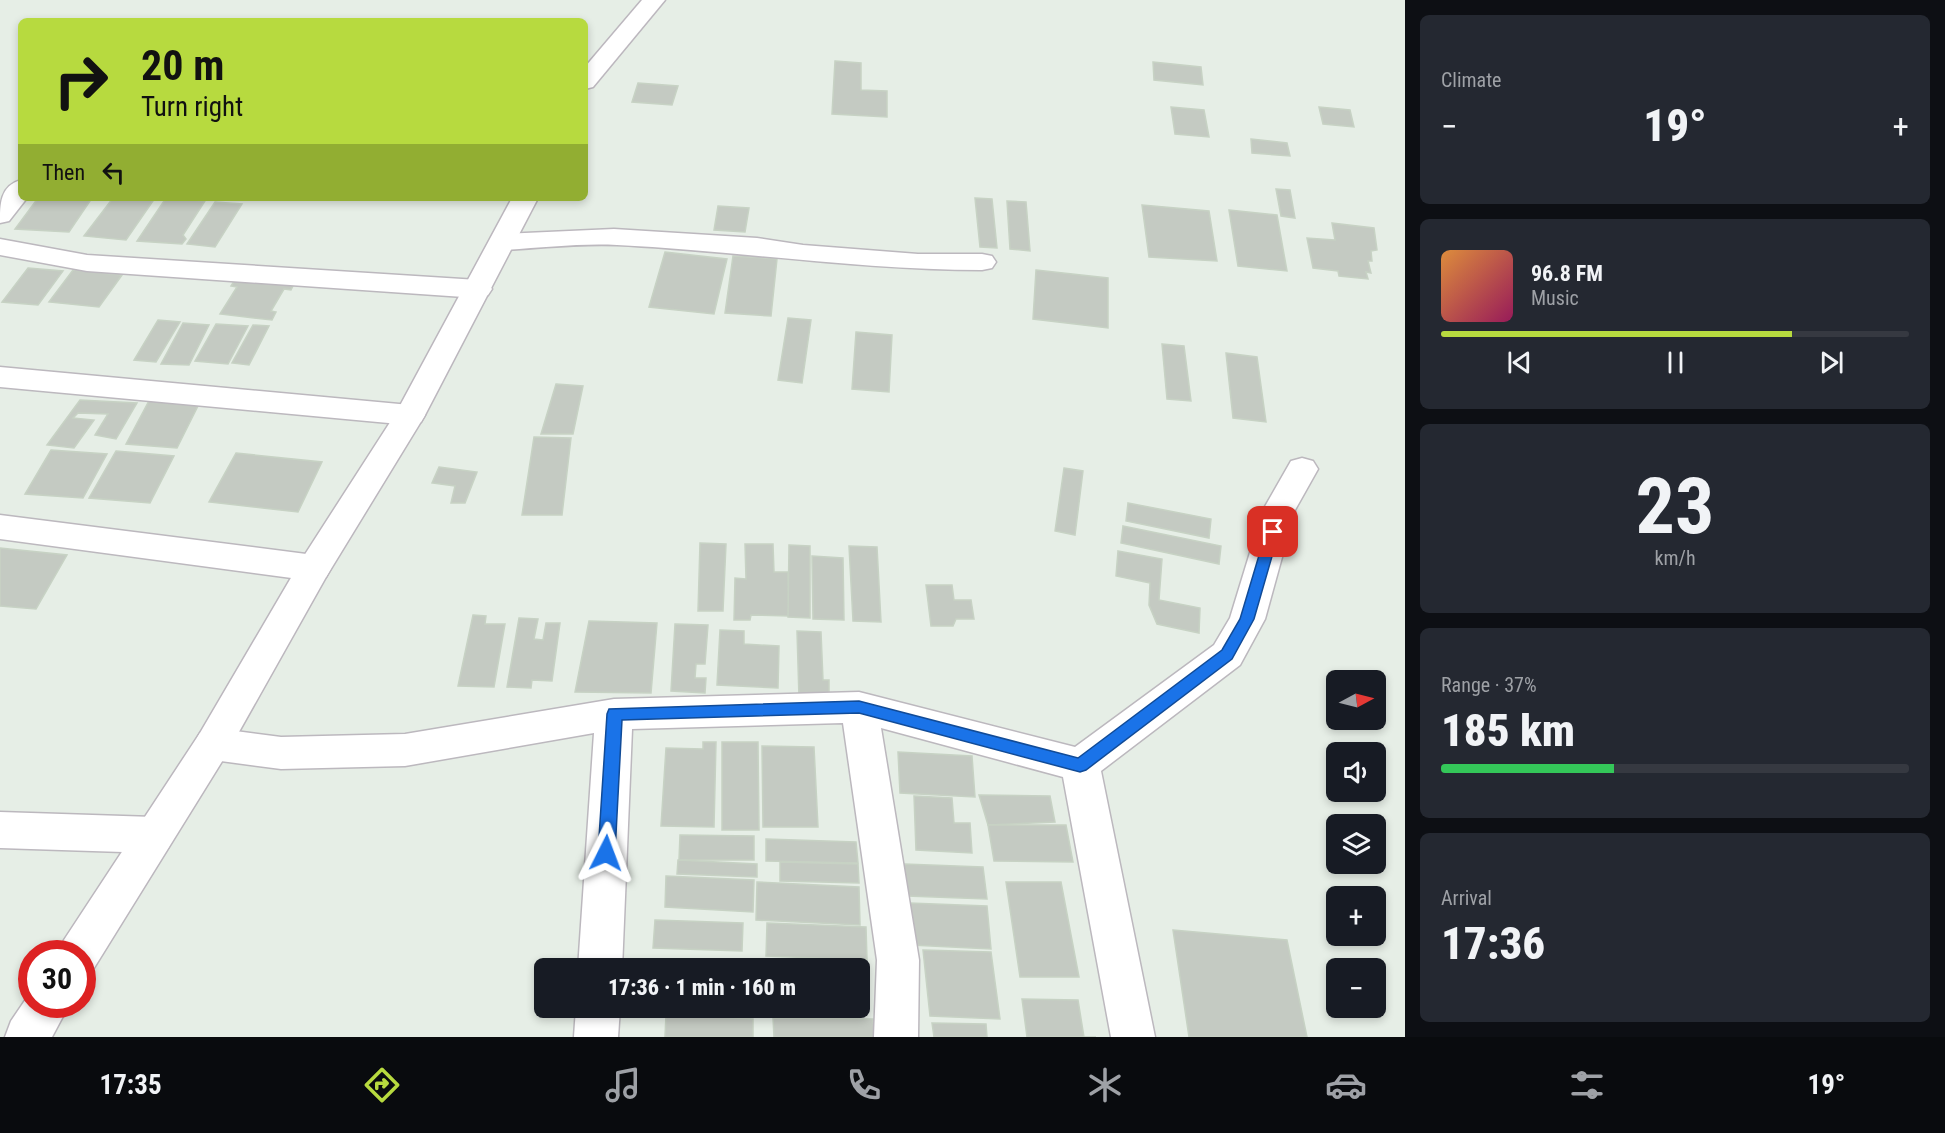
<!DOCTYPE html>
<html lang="en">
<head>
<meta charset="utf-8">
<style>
	:root { --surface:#171b24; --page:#242831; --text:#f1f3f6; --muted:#9ea1a6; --line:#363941; --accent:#b7da3f }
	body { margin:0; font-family:"Roboto Condensed",sans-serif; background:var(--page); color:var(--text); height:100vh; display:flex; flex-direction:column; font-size:22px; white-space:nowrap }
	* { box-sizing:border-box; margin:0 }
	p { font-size:20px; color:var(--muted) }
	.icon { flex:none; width:33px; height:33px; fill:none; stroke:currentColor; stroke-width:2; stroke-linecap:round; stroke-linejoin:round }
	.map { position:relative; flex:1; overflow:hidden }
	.side { display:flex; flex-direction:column; gap:15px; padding:15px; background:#0d0f14; width:540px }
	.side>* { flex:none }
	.hud { position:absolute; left:18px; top:18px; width:570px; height:183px; border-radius:9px; box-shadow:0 3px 9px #0003; background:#b7da3f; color:#111; overflow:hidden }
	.needle { width:39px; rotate:83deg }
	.fabs { position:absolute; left:1326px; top:670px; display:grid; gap:12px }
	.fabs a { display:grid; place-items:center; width:60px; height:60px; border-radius:9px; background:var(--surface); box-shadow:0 3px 9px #0003; font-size:30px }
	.speed { position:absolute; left:18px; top:940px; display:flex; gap:12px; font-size:30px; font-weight:700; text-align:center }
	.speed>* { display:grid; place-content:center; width:78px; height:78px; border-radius:50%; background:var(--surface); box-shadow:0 3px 9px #0003; line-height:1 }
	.speed .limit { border:9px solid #d22; background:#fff; color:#111 }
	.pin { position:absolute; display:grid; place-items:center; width:51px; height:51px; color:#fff; margin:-26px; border-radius:12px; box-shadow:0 3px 9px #0006 }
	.me { position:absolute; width:66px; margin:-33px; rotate:3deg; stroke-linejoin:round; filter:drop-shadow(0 0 4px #0008) }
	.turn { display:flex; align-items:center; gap:21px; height:126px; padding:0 24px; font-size:27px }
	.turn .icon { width:78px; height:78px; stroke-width:2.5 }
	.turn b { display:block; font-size:42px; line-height:51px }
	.then { display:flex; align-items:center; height:57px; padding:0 24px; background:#0003; gap:12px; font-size:22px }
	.big { font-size:45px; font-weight:800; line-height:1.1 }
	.side .tile { flex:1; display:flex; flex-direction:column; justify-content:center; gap:9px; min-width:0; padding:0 21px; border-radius:9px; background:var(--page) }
	.side .dial { align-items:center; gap:0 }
	.dial b { font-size:78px; line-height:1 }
	.song { display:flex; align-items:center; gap:18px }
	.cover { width:72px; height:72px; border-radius:9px; background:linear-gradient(135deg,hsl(30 70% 55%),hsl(330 70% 35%)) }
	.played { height:6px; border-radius:3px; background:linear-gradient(90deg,var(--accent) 75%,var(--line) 75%) }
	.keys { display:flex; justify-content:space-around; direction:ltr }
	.heat { display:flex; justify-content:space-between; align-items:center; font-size:33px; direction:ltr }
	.charge { height:9px; border-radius:4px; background:linear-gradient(90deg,#34c759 37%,var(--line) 0) }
	.trip { position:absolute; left:534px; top:958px; width:336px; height:60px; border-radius:9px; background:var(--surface); box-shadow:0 3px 9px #0003; font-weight:800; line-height:60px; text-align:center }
	.tabs { display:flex; height:96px; justify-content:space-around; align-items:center; background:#090b0e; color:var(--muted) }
	.tabs .icon { width:42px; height:42px }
	.tabs .current { color:var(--accent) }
	.tabs b { font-size:27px; color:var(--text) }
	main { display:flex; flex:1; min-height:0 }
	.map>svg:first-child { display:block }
	.building { fill:#c4cac2; stroke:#c7d2c4; stroke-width:1.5 }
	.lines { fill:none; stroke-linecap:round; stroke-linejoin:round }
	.minor-casing { stroke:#bcb8be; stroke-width:3 }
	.secondary-casing { stroke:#bcb7be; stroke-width:3 }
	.minor { fill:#fff; fill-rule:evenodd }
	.secondary { fill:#fff; fill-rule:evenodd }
	.route { fill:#1a73e8; stroke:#114b97; stroke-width:1.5 }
</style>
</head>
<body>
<main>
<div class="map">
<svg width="1405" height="1037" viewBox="0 0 1405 1037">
	<rect width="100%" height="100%" fill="#e6eee6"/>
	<g class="building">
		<polygon points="835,61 861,63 861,90 887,91 887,117 832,114"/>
		<polygon points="1153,62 1201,67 1203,85 1154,80"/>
		<polygon points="638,83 678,86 672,105 632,102"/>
		<polygon points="1171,107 1204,110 1209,137 1175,134"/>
		<polygon points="1319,107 1350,110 1354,127 1323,124"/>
		<polygon points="1251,139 1287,143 1290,156 1252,153"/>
		<polygon points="1276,189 1290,190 1295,218 1281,216"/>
		<polygon points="38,198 92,198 69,232 15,229"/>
		<polygon points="113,198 155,198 126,240 84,236"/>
		<polygon points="166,198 205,201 183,235 186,239 182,244 137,241"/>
		<polygon points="975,198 992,199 997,248 980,247"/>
		<polygon points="1007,201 1026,202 1030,251 1010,249"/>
		<polygon points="215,202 242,204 215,247 187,244"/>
		<polygon points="1142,205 1209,211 1217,261 1149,257"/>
		<polygon points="718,206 749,208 745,232 714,230"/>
		<polygon points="1229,210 1277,215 1287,271 1238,266"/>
		<polygon points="1332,223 1374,228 1377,250 1371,251 1372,261 1368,261 1371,273 1366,272 1368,279 1339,276 1338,271 1313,268 1307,238 1335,240"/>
		<polygon points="665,252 727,259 714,314 649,307"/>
		<polygon points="733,256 777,259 771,316 725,313"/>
		<polygon points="28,268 63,271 38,305 2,302"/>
		<polygon points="73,270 122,275 99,307 49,302"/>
		<polygon points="1036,270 1108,278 1108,328 1033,319"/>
		<polygon points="238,275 296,280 291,290 284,289 271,311 276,312 272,320 220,314 237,287 231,286"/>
		<polygon points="788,318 811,320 802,383 778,380"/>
		<polygon points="158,320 180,322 156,362 134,360"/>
		<polygon points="183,323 209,325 189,365 161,364"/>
		<polygon points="216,324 248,326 228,364 195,361"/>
		<polygon points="253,325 269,326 249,365 232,363"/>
		<polygon points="856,332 892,335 889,392 852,389"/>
		<polygon points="1162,344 1184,346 1191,401 1167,399"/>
		<polygon points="1226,353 1257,357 1266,422 1233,418"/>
		<polygon points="556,384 583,386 573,434 541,434"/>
		<polygon points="151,397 201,400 177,448 126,444"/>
		<polygon points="80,400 137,403 116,439 95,435 108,414 78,413 73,418 94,420 74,448 47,445"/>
		<polygon points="534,437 571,438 562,515 522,515"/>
		<polygon points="51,450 107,454 83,498 25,494"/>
		<polygon points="116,451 174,456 150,503 89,498"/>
		<polygon points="236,453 322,462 298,512 209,502"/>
		<polygon points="439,467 477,472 465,503 451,503 455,486 432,483"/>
		<polygon points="1064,468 1083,471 1075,535 1055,531"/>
		<polygon points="1128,503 1211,519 1209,538 1126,521"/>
		<polygon points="1123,526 1221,546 1219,564 1121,543"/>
		<polygon points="700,543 726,544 723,611 698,611"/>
		<polygon points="745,544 773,544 774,572 788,572 789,616 751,615 750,620 734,620 735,578 746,579"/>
		<polygon points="789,545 810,546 810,618 788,617"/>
		<polygon points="849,546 877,547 881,622 853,621"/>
		<polygon points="0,548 67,555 36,609 0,606"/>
		<polygon points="1118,551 1162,559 1159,600 1200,608 1199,633 1157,624 1149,605 1150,583 1116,576"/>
		<polygon points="812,556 843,558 844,620 813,619"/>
		<polygon points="926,585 952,585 954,600 971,600 974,619 956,619 953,626 931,626"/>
		<polygon points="473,615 486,616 485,624 505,624 494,687 458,686"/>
		<polygon points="519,618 538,619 534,639 543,640 546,623 560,623 552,681 532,680 531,688 507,687"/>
		<polygon points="589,621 657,623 651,693 575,692"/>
		<polygon points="675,624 708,625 705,664 696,664 695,678 706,678 705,693 671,691"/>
		<polygon points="720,630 744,631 744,644 779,646 778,688 717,685"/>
		<polygon points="797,631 821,632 823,680 829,680 829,699 799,698"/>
		<polygon points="703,742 716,742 714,827 661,826 666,748 703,749"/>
		<polygon points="722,742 758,742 759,830 722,830"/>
		<polygon points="762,746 814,747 818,827 763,827"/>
		<polygon points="898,752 972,756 975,797 900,793"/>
		<polygon points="979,795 1050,796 1055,822 988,825"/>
		<polygon points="914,796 952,798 954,823 970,823 972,853 916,850"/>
		<polygon points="988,825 1066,825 1073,862 994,861"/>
		<polygon points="680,835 754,836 754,860 679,860"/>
		<polygon points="766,839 856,842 858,863 766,861"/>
		<polygon points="678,860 757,864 757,877 677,874"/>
		<polygon points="780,862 858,864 859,883 780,881"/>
		<polygon points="904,864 983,867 987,899 907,896"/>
		<polygon points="666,876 754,880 753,912 665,907"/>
		<polygon points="757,882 859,887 860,925 756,920"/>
		<polygon points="1006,882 1061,882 1079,977 1020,977"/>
		<polygon points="909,903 987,906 991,949 911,945"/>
		<polygon points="655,920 743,923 742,951 653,948"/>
		<polygon points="767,923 866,927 867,960 766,956"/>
		<polygon points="1173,930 1287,940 1307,1037 1189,1037"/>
		<polygon points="923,950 991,952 1000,1019 930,1016"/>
		<polygon points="852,960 852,969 778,969"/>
		<polygon points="673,965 753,967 753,969 673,969"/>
		<polygon points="1022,999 1078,1000 1084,1037 1096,1037 1027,1037"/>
		<polygon points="776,1008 855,1008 855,1017 775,1013"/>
		<polygon points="666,1014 753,1019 753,1037 665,1037"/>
		<polygon points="773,1018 873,1019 875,1037 774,1037"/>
		<polygon points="932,1023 986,1024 987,1037 934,1037"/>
	</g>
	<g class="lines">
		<defs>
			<g id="minor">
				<path d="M21,180V198H27L9,221L0,223C0,204 0,186 21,180Z"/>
				<path d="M614,229L757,238L803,245L918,254H982L992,256L996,262L992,268L982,270C860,270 739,251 617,245C580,243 541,248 503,250L494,248L490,242L494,236L503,234Z"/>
				<polygon points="0,239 87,255 478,280 488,283 492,289 488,295 478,298 87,271 0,255"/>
				<polygon points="0,367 410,405 421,408 425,415 421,422 410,425 0,387"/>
				<polygon points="1302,458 1313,461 1318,469 1295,510 1265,619 1240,665 1101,771 1155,1037 1111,1037 1063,777 881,728 919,960 918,1037 874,1037 877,960 843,723 632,729 622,969 578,969 594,733 405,766 281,769 213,760 200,755 194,744 200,733 213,728 281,737 405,734 614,699 859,692 1075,747 1214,645 1230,618 1263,510 1291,461"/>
				<polygon points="0,515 314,555 326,559 331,568 326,577 314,581 0,539"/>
				<polygon points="0,812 154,817 168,822 174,835 168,848 154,853 0,848"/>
				<polygon points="576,1008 620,1008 618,1037 574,1037"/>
			</g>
			<g id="secondary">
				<polygon points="642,0 665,0 593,87 585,89 585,67"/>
				<polygon points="512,198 538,198 425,415 326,577 226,755 94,968 82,973 82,954 58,954 64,940 200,733 302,559 396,413"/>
				<polygon points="32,990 32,1005 69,1005 52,1037 5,1037 11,1021"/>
			</g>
		</defs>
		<use href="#minor" class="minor-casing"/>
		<use href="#secondary" class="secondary-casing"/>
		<use href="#minor" class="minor"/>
		<use href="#secondary" class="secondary"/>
	</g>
	<polygon class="route" points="1273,527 1279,532 1254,619 1232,659 1086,770 1080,772 859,713 622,720 615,853 612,858 606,861 601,858 598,853 607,714 609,709 859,701 1078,758 1222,650 1240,619 1266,532"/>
</svg>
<div class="fabs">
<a><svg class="needle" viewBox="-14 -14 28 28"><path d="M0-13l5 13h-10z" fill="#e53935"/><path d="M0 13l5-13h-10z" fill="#9ea1a6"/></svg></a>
<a><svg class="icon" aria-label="sound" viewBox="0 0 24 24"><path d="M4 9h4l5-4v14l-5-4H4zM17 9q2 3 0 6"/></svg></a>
<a><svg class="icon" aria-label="layers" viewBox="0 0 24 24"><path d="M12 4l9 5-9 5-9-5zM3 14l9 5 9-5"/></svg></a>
<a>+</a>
<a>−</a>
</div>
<div class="speed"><div class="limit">30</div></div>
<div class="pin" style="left:1273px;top:532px;background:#d93025"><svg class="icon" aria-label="arrive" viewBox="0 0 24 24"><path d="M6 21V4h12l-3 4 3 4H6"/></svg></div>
<svg class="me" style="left:606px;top:853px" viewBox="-20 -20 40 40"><path d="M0-17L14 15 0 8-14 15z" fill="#1a73e8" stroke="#fff" stroke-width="4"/></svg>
<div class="trip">17:36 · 1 min · 160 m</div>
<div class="hud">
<div class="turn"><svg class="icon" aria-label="right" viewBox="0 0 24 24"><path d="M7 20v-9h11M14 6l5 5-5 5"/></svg><div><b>20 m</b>Turn right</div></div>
<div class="then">Then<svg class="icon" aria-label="left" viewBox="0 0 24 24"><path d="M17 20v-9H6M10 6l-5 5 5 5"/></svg></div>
</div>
</div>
<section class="side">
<div class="tile"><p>Climate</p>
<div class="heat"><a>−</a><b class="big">19°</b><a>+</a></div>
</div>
<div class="tile">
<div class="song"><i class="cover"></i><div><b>96.8 FM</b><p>Music</p></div></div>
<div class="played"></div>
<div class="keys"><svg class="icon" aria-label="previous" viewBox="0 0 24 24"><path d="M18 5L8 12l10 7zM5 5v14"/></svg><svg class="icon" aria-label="pause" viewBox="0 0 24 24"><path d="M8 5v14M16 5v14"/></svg><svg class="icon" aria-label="next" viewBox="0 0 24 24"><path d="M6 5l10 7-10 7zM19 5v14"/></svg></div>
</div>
<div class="tile dial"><b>23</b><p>km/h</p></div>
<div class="tile"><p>Range · 37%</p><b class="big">185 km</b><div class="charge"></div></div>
<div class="tile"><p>Arrival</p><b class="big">17:36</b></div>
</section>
</main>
<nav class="tabs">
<b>17:35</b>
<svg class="icon current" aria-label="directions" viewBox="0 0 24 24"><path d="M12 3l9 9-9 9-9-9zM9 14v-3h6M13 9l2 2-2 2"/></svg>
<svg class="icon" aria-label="music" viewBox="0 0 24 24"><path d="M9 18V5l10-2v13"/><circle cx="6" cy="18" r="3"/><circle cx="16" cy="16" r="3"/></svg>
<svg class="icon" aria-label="phone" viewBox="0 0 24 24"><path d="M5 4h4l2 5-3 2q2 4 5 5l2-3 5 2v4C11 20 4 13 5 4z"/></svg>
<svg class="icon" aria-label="climate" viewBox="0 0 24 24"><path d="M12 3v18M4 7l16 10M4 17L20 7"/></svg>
<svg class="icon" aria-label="car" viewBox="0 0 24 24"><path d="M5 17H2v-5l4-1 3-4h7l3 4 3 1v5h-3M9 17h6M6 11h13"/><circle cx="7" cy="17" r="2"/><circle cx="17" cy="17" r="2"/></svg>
<svg class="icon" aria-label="filters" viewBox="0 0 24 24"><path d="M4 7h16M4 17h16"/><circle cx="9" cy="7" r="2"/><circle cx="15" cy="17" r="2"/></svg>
<b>19°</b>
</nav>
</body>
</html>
